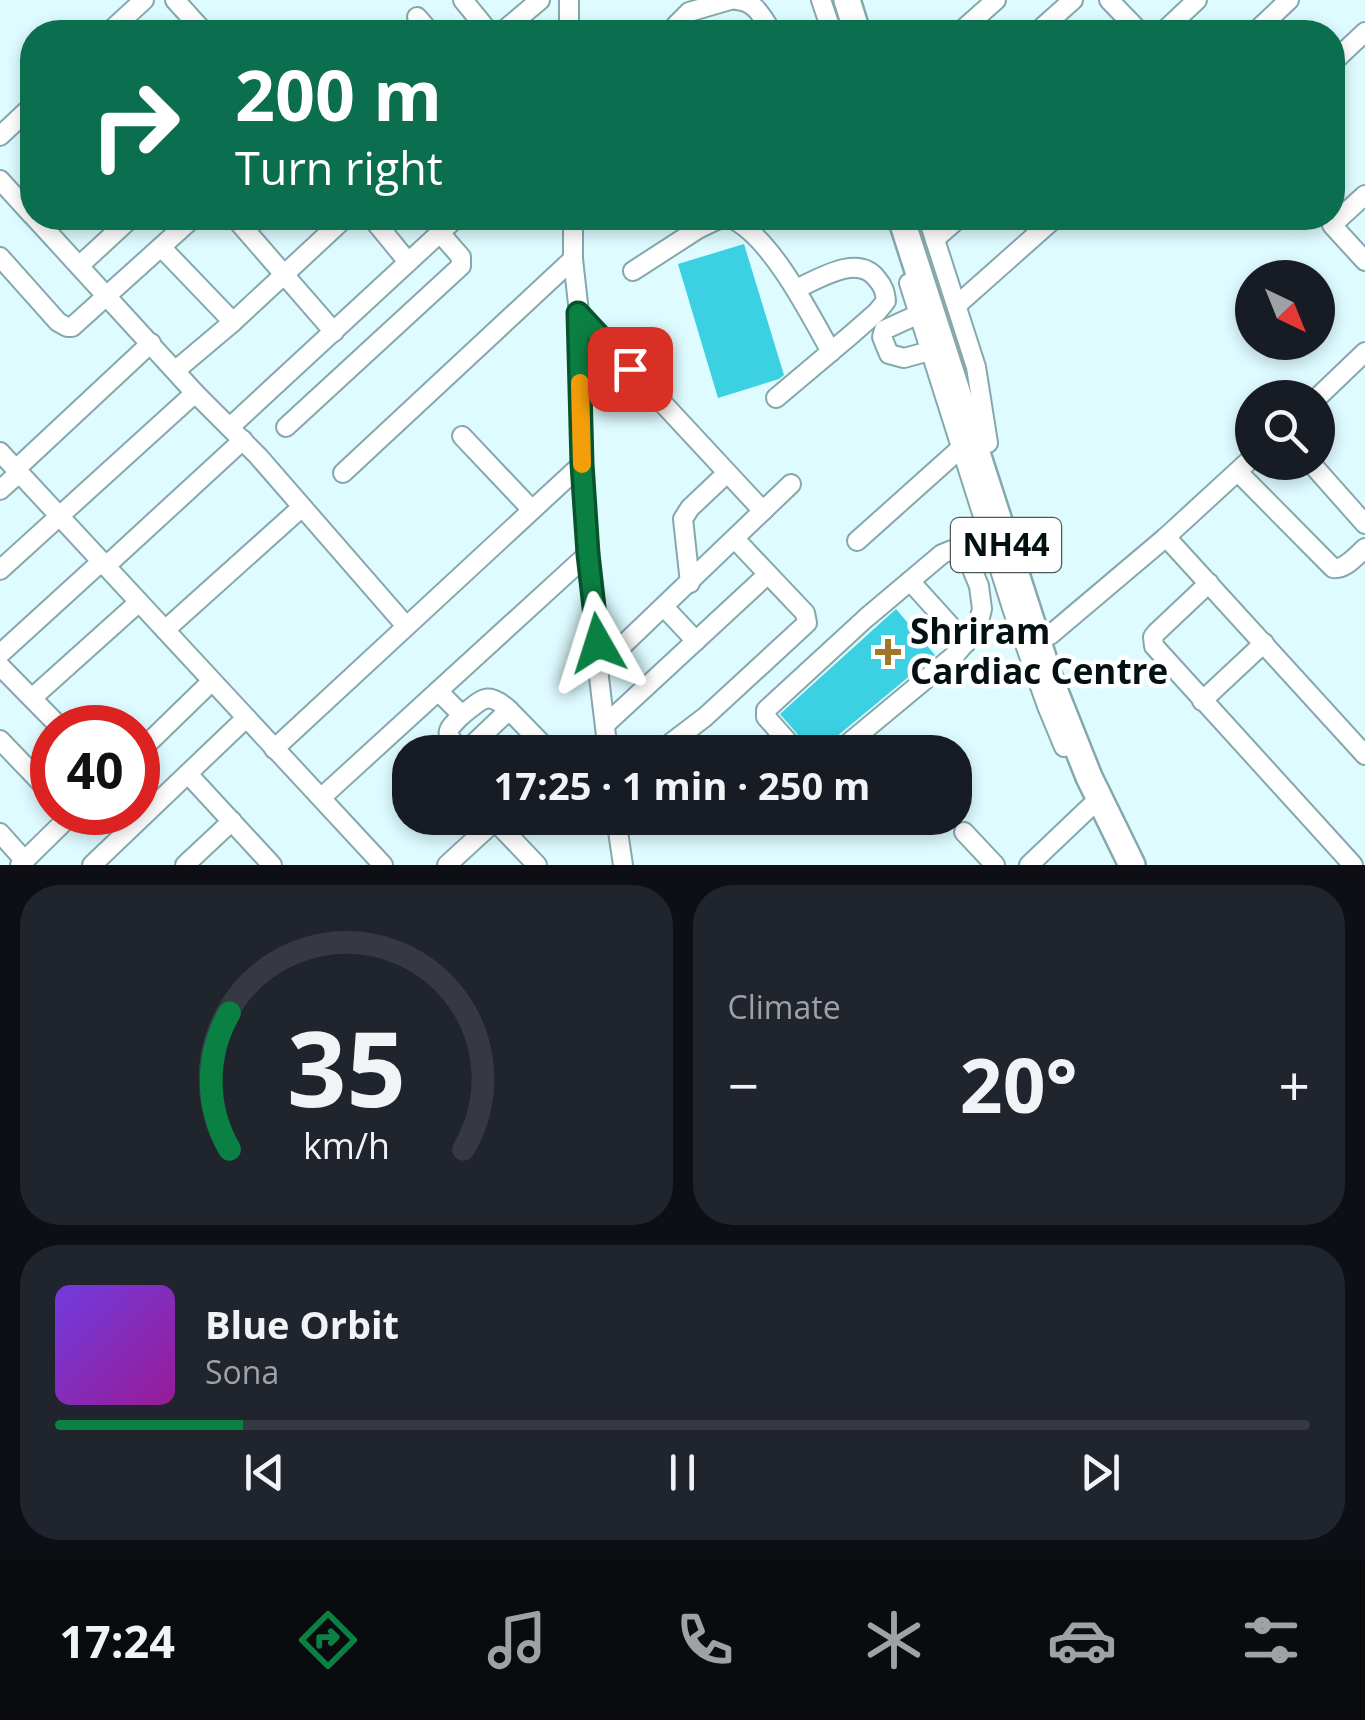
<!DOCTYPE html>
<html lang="en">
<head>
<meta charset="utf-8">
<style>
	:root { --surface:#171b24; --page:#20242c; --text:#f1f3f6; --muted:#9ea1a6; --line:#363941; --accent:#0b8043 }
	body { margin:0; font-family:"Open Sans",sans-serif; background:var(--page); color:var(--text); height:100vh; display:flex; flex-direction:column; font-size:38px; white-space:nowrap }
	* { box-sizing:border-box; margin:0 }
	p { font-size:32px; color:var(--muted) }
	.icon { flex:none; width:55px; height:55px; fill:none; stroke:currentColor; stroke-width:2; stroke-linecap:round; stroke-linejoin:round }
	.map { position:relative; height:865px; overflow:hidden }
	.drawer { display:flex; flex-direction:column; gap:20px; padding:20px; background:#0d0f14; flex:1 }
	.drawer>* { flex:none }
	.guide { position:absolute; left:20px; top:20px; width:1325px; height:210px; border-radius:40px; box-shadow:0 5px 15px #0003; background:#0b6e4f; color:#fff; overflow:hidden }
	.needle { width:65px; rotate:137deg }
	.tools { position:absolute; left:1235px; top:260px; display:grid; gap:20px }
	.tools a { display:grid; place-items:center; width:100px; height:100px; border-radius:50%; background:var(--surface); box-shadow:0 5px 15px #0003; font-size:50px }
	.speed { position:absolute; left:30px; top:705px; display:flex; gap:20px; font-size:50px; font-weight:700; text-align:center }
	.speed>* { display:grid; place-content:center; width:130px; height:130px; border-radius:50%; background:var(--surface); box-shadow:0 5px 15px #0003; line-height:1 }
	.speed .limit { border:15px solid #d22; background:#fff; color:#111 }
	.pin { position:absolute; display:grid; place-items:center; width:85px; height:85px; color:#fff; margin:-42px; border-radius:20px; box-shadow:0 5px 15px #0006 }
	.me { position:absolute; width:110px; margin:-55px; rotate:354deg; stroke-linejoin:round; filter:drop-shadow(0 0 8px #0008) }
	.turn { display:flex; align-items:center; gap:35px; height:210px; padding:0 50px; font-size:45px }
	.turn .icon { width:130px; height:130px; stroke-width:2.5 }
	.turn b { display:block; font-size:70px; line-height:85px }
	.big { font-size:75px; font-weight:700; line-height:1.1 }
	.drawer .widget { flex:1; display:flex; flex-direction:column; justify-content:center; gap:15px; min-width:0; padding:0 35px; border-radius:40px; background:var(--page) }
	.drawer .dial { align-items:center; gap:0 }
	.dial svg { height:260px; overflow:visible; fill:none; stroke:var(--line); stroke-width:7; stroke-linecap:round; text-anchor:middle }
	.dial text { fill:var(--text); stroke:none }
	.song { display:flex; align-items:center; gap:30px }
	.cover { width:120px; height:120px; border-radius:15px; background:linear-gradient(135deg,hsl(260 70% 55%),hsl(300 70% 35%)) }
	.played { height:10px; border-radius:5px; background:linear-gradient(90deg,var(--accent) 15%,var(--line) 15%) }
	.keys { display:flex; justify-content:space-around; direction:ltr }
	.heat { display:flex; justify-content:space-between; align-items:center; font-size:55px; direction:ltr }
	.drawer .tiles { flex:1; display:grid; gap:20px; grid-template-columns:1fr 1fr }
	.widget:last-child { grid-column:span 2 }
	.trip { position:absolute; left:392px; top:735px; width:580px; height:100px; border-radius:40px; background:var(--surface); box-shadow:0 5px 15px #0003; font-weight:700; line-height:100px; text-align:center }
	.tabs { display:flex; height:160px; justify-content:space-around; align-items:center; background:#090b0e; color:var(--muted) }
	.tabs .icon { width:70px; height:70px }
	.tabs .current { color:var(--accent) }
	.tabs b { font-size:45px; color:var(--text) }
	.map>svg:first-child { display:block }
	.building { fill:#3bd1e2 }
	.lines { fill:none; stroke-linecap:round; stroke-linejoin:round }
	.minor-casing { stroke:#85a8ad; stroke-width:22 }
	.highway-casing { stroke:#85a8ad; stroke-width:30 }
	.minor { stroke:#fff; stroke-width:18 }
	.highway { stroke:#fff; stroke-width:25 }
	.route-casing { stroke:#07532c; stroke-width:25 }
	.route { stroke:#0b8043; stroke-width:18 }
	.slow { stroke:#f59e0b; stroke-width:18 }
	.poi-dot { fill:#a07726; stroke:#fff; stroke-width:4 }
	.labels { text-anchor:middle; stroke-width:9; stroke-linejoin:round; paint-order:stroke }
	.shield { fill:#fff; stroke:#4f5859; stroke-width:2.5 }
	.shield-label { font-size:32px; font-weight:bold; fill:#041112 }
	.poi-label { font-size:35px; font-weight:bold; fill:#041112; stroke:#fff; text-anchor:start }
</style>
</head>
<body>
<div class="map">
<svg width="1365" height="865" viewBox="0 0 1365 865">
	<rect width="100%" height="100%" fill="#defbff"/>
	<g class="building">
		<polygon points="744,244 784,375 779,379 718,398 678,264"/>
		<polygon points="896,609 935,655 830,742 826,752 809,752 806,744 780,714"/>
	</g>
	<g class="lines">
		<defs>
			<g id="minor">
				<polyline points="175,0 204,32"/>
				<polyline points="463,0 489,32"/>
				<polyline points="569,0 569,32"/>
				<path d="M736,0C756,1 762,17 772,32"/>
				<polyline points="821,0 832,32"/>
				<polyline points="1109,0 1140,32"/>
				<polyline points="417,17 430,32"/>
				<polyline points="109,32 144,0"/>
				<polyline points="502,32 540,0"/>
				<polyline points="677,32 676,25 689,12 730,0"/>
				<polyline points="960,32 996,0"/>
				<polyline points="1037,32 1073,0"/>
				<polyline points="1163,32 1197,0"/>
				<polyline points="1255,32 1289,0"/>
				<polyline points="1332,63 1365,32"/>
				<polyline points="0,136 32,106"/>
				<polyline points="0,180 32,215"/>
				<polyline points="1365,195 1332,225 1365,261"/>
				<polyline points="35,218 195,393 258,456 406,626"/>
				<polyline points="235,218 334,332"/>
				<polyline points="372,218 408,262"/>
				<polyline points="573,218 573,259 579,313 582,464 598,669 608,752"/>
				<path d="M730,218C770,235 810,314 831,352"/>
				<polyline points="928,218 976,367 988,443"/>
				<polyline points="935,239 959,218"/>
				<polyline points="161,247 233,322"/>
				<polyline points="0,257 58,322 67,327 72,327 193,218"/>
				<polyline points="79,266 131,218"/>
				<polyline points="633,271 698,229 721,218"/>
				<polyline points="909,283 1013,611 1047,706 1064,747"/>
				<polyline points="957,305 1055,218"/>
				<polyline points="579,313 763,511"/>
				<polyline points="919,314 884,330 882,337 889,354 904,358 941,348"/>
				<polyline points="176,370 233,322 345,218"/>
				<path d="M776,398L852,334L877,312L886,301C885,291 883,286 877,279C858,253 819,279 796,289"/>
				<polyline points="1317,398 1365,352"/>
				<polyline points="230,427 456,218"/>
				<polyline points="286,427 461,266 461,257 440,233"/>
				<polyline points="462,436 532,510"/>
				<polyline points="0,452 383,865"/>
				<polyline points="1310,462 1365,524"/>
				<polyline points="16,469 151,343"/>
				<path d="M1238,472L1333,568C1345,570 1356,556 1365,548"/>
				<polyline points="343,473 573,259"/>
				<polyline points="0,490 19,473"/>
				<polyline points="1166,537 1365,755"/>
				<polyline points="857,541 962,447"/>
				<polyline points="106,566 243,440"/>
				<polyline points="0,570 195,393"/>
				<polyline points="910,581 966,643"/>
				<polyline points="690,583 683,519 690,508 727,473"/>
				<polyline points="1209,583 1156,633 1153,637 1154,646 1353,865"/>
				<polyline points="664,607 696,641"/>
				<polyline points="165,630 302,507"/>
				<polyline points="1050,635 1166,537 1252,458"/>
				<polyline points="0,654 102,561"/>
				<polyline points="0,666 61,728"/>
				<polyline points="598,669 791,484"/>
				<path d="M438,691L462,715C483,699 487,690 509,710"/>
				<polyline points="32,698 139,602"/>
				<polyline points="1202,701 1264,643"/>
				<path d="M462,715C443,734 445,733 463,752"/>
				<polyline points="606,724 768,574 735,539"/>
				<polyline points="0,740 52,794"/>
				<polyline points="274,749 582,464"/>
				<polyline points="465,752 509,710 550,752"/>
				<polyline points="659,752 705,717 807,623 805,613 768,574"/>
				<polyline points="797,752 766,717 766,710 866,618 942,554 952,550 967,557 979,586 982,609 977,629 956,654 838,752"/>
				<polyline points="138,753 212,681"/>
				<polyline points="188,774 272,865"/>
				<polyline points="322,797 588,554"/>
				<polyline points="616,818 623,865"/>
				<polyline points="964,832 995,865"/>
				<polyline points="0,833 25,861"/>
				<polyline points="20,865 74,812"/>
				<polyline points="92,865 246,718"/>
				<polyline points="185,865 232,821"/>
				<polyline points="447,865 495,821 537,865"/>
				<polyline points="1029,865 1091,806"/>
			</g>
			<g id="highway">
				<polyline points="847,0 857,32"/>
				<polyline points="901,218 1050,679 1089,777 1132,865"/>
			</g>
		</defs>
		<use href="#minor" class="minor-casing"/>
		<use href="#highway" class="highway-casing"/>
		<use href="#minor" class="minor"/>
		<use href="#highway" class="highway"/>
	</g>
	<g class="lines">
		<defs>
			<polyline id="route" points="598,643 588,554 582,464 578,313 630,369"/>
		</defs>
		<use href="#route" class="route-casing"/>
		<use href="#route" class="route"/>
		<polyline class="slow" points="580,383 582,464"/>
	</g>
	<path class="poi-dot" d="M883 637h10v10h10v10h-10v10h-10v-10h-10v-10h10z"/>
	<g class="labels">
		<rect class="shield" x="951" y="518" width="110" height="54" rx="8"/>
		<g class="shield-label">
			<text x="1006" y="556">NH44</text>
		</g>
		<g class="poi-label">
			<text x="910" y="644">Shriram<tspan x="910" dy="40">Cardiac Centre</tspan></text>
		</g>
	</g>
</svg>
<div class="tools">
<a><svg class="needle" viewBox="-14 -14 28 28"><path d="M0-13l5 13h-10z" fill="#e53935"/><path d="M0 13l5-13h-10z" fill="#9ea1a6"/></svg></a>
<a><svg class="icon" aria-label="search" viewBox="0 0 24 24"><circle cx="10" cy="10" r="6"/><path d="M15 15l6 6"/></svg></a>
</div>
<div class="speed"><div class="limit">40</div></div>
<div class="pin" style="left:630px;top:369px;background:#d93025"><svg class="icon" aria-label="arrive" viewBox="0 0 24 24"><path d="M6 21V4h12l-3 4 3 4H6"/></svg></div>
<svg class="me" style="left:598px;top:643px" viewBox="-20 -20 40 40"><path d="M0-17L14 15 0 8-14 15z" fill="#0b8043" stroke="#fff" stroke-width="4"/></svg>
<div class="trip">17:25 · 1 min · 250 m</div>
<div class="guide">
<div class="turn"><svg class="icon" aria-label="right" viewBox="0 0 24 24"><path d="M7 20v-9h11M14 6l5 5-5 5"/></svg><div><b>200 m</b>Turn right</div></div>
</div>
</div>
<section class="drawer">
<div class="tiles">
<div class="widget dial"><svg viewBox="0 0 100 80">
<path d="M14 69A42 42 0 1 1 86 69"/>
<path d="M14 69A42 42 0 0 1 14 27" stroke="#0b8043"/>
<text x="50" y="56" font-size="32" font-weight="700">35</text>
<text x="50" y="72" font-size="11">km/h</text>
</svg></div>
<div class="widget"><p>Climate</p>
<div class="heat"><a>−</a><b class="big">20°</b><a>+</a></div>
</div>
<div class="widget">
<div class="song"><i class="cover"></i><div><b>Blue Orbit</b><p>Sona</p></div></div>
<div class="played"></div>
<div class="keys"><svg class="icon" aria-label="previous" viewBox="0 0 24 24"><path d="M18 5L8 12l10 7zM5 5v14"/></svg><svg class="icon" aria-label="pause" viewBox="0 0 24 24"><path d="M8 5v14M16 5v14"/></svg><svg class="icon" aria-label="next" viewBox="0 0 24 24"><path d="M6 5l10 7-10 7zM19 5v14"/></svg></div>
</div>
</div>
</section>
<nav class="tabs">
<b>17:24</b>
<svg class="icon current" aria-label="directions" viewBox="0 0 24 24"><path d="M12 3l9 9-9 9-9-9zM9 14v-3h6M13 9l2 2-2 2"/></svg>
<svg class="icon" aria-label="music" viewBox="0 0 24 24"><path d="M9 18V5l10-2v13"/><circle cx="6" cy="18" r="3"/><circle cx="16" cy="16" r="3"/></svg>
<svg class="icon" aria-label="phone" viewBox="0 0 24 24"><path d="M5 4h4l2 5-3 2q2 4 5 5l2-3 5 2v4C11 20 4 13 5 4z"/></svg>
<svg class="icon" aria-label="climate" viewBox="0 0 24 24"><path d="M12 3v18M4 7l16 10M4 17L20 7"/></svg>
<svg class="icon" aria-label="car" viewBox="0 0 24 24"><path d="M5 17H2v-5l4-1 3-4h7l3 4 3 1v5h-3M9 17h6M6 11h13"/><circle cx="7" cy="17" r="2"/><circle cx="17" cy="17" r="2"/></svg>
<svg class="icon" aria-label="filters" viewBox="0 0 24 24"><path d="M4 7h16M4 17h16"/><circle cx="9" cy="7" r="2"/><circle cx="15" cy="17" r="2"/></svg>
</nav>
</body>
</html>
